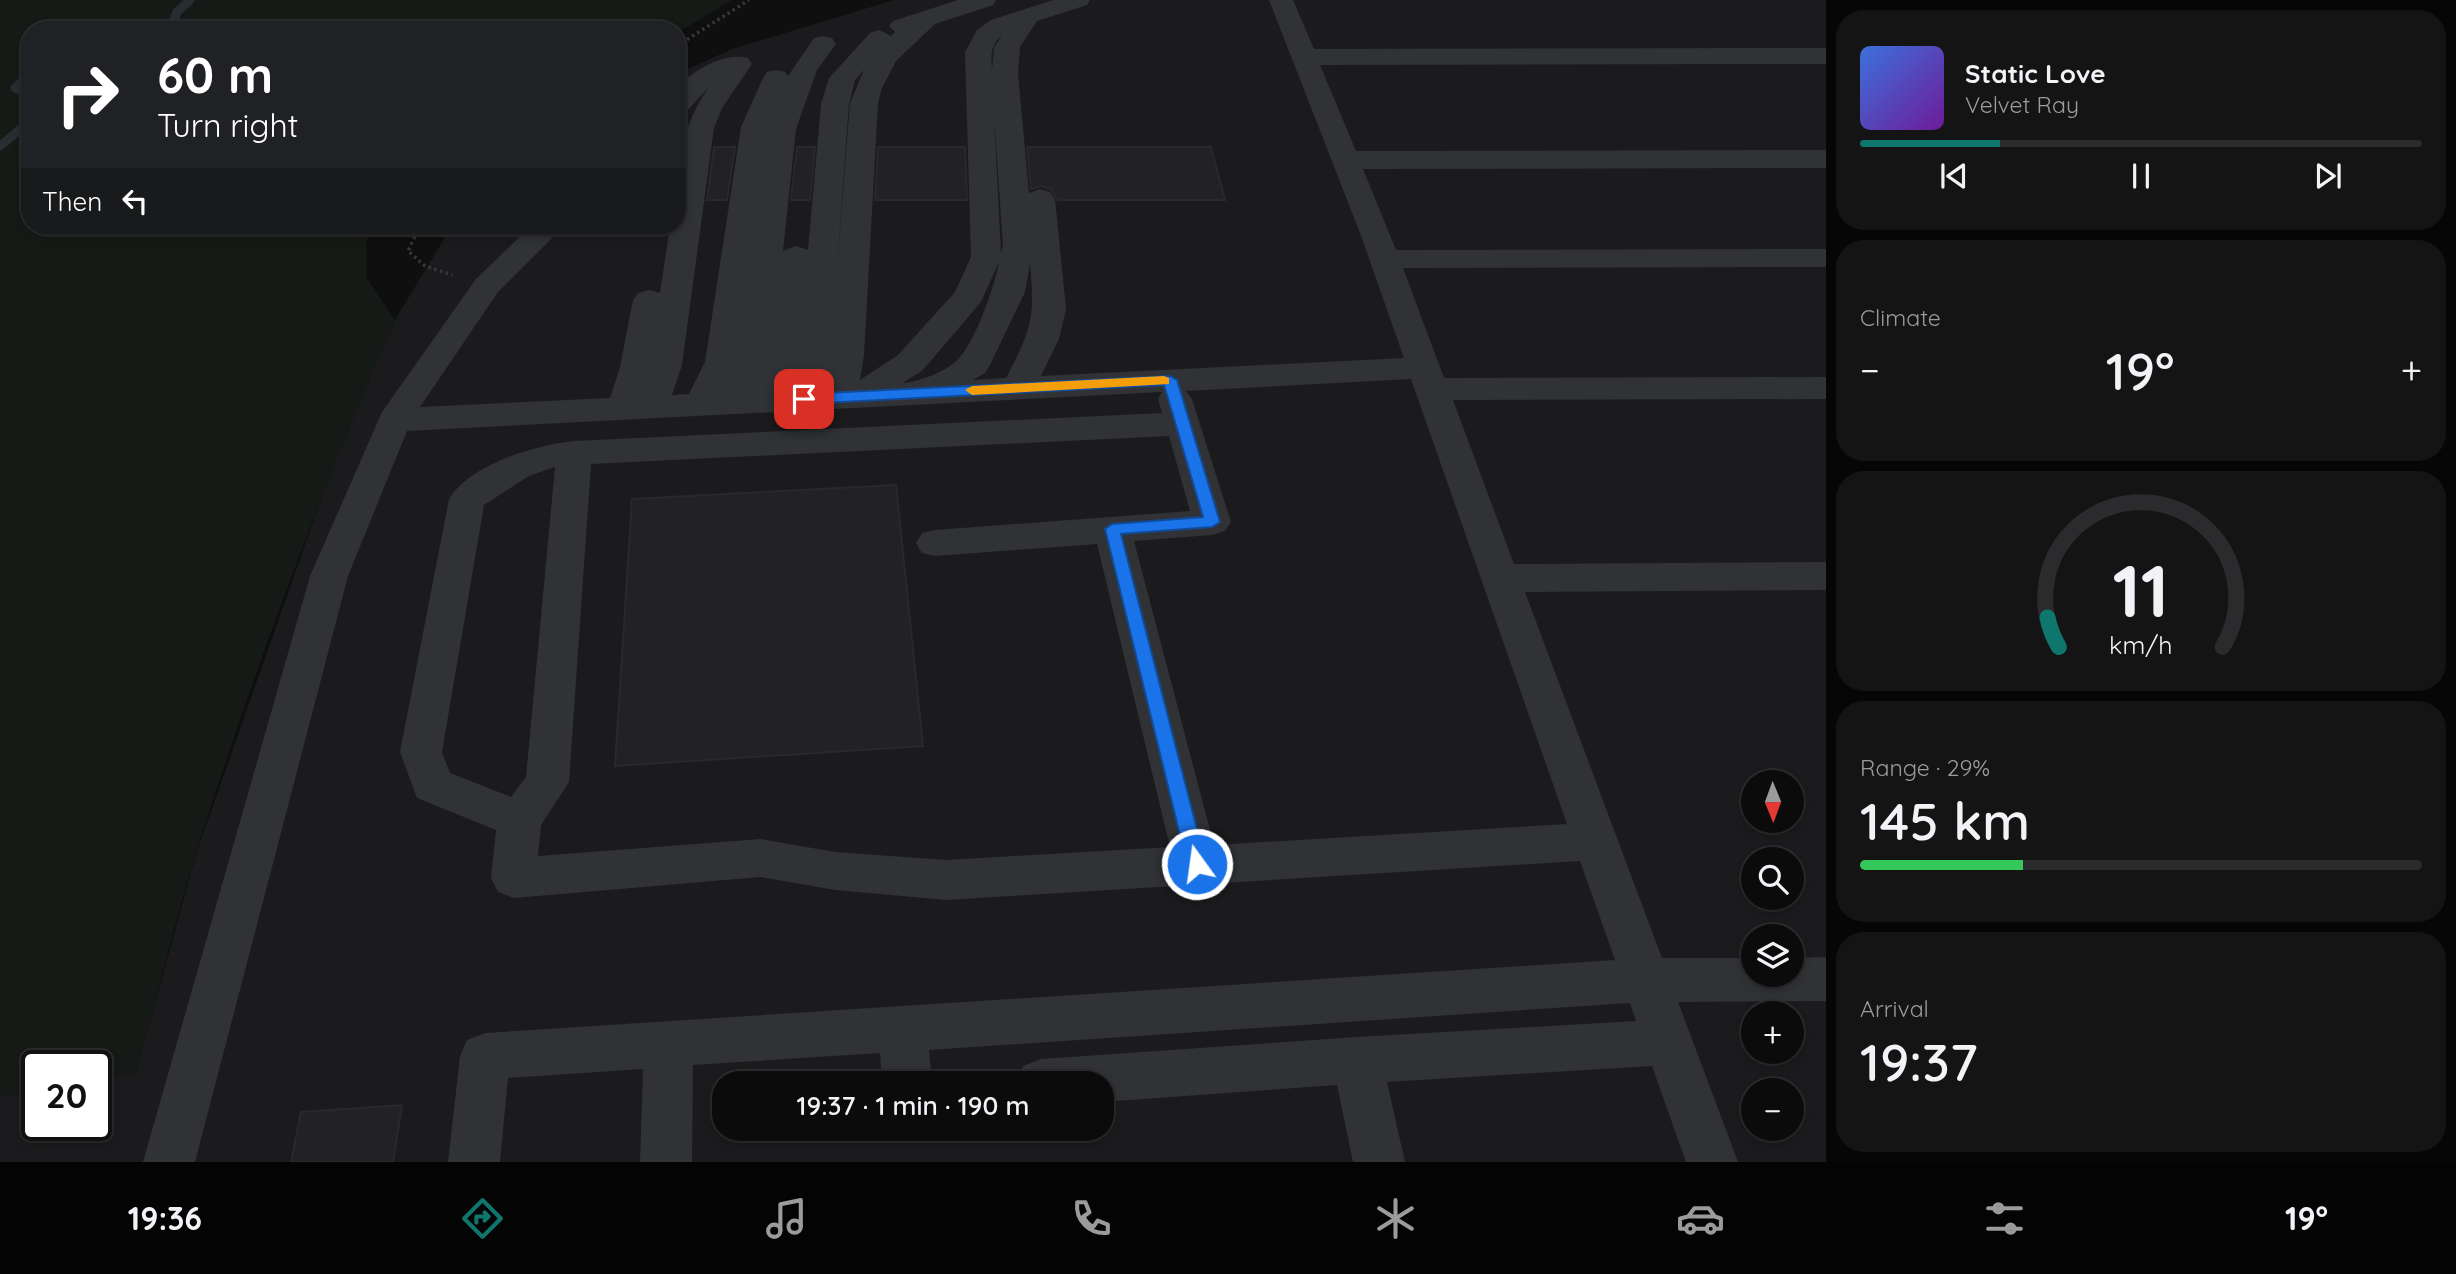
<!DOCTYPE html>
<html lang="en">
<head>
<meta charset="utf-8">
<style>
	:root { --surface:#0b0b0c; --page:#141415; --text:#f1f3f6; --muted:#9a9b9d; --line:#2b2b2d; --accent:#0f766e }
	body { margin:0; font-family:Quicksand,sans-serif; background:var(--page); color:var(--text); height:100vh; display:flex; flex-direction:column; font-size:26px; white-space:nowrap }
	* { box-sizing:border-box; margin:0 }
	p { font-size:23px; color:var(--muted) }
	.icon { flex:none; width:38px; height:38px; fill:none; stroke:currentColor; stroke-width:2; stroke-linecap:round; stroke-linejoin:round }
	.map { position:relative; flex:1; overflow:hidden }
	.sheet { display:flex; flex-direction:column; gap:10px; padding:10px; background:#060607; width:630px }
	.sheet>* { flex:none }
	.guide { position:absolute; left:21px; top:21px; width:665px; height:214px; border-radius:28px; box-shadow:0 4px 10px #0003,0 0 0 2px var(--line); background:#202124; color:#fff; overflow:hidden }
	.needle { width:46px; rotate:179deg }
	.tools { position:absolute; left:1741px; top:770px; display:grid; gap:14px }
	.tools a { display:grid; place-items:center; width:63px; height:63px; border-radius:50%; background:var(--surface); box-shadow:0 4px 10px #0003,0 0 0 2px var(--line); font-size:35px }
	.speed { position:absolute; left:21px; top:1050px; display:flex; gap:14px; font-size:35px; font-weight:700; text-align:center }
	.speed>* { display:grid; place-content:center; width:91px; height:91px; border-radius:50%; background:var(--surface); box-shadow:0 4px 10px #0003,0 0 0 2px var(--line); line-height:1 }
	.speed .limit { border:4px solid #111; border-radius:10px; background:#fff; color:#111 }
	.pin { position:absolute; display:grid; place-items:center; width:60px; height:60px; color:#fff; margin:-30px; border-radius:14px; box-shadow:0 4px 10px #0006 }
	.me { position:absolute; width:77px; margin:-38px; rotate:346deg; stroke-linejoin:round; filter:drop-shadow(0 0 5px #0008) }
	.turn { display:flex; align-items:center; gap:24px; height:147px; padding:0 21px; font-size:32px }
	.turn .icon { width:91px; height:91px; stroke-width:2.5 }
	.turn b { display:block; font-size:49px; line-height:60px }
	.then { display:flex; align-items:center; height:66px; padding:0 21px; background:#0003; gap:14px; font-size:26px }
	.big { font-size:52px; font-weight:600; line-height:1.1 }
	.sheet .card { flex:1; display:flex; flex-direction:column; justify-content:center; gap:10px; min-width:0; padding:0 24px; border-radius:28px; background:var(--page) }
	.sheet .dial { align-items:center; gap:0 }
	.dial svg { height:182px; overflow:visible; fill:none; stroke:var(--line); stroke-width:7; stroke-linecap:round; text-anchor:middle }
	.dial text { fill:var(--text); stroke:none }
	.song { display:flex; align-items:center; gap:21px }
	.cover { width:84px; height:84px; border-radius:10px; background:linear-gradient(135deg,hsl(220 70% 55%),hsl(280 70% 35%)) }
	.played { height:7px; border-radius:4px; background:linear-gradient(90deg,var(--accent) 25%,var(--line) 25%) }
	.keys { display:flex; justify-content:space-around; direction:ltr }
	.heat { display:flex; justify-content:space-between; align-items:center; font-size:38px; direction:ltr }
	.charge { height:10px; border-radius:5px; background:linear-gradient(90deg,#34c759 29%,var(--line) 0) }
	.trip { position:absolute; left:712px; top:1071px; width:402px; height:70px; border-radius:28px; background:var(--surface); box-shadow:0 4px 10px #0003,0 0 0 2px var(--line); font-weight:600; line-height:70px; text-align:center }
	.menu { display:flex; height:112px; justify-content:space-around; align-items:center; background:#040405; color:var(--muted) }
	.menu .icon { width:49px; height:49px }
	.menu .on { color:var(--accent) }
	.menu b { font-size:32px; color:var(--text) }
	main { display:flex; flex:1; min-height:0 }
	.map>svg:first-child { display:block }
	.built { fill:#1b1b1d; fill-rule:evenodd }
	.green { fill:#161a16 }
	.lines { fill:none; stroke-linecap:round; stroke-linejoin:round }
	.stream { stroke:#272e32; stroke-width:9 }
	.building { fill:#222224; stroke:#29292c; stroke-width:2 }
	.path { stroke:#37383c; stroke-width:3.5; stroke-dasharray:2.5 3.5; stroke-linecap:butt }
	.minor { fill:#313235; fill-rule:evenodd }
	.route { fill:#1a73e8; stroke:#114b97; stroke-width:2 }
	.slow { fill:#f59e0b }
</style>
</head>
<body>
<main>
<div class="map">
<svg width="1826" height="1162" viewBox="0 0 1826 1162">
	<rect width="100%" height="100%" fill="#0f0f10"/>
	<path class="built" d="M894,0H1826V1162H0V1097L37,1090V1125H96V1080L136,1073L196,854L337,454L395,320L447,234L457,226H677V74L732,49ZM1754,782H1792V821H1754ZM1754,859H1792V898H1754ZM1754,936H1792V975H1754ZM1754,1013H1792V1052H1754ZM724,1083H1102V1129H724ZM1754,1090H1792V1129H1754Z"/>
	<path class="green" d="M0,0H732L677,33V30H30V226H379L367,239L366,277L395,320C320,494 253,672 196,853C174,926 156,1000 136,1074L96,1080V1066H37V1090L0,1097Z"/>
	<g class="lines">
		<g class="stream">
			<polyline points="170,30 177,12 190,0"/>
			<polyline points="30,74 15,88 30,94"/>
			<polyline points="0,146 30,121"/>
		</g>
	</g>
	<g class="building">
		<polygon points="714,147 735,147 727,200 707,200"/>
		<polygon points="797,147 815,147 810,200 791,200"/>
		<polygon points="878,147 965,147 967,200 875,200"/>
		<polygon points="1027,147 1211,147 1225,200 1058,200 1051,189 1041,186 1031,189"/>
		<polygon points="896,485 923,746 615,766 632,499"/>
		<polygon points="402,1105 393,1162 291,1162 301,1112"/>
	</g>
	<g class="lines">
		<g class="path">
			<polyline points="677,46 749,0"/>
			<polyline points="420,226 408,251 425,266 452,275"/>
		</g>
		<path class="minor" d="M958,0H996L993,5L935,24L896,61L882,88L878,103L864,355L860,380L898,355L955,292L971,257L965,52L977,30L991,20L1053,0H1090L1087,5L1037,21L1020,47L1018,74L1029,193L1040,189L1050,192L1055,198L1066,309L1059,339L1041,376L1404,358L1360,233L1269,0H1293L1314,49L1826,48V64L1320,65L1356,151L1826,150V168L1363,169L1396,250L1826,249V267L1403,268L1444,378L1826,377V399L1453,400L1514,564L1826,562V590L1525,592L1662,958H1754V975H1792V958L1826,957V1001L1678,1002L1738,1162H1686L1652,1066L1387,1082L1405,1162H1353L1337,1085L1102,1102V1083H1016L1023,1066L1041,1059L1357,1037L1636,1021L1630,1003L929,1050L932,1083H882L880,1053L693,1065L692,1162H640L643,1069L508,1078L500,1162H448L460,1056L467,1040L485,1033L1615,960L1580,861L946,900L835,890L761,877L514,898L498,892L491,878L496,830L417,798L400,752L449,499C470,464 536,445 574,441L1162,413L1158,399L1162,392L407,431L348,576L195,1162H143L310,576L382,412L476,279L531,226H564L498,292L420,407L610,398L620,367L633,300L638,293L649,290L660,293L670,226H677C677,174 678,130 709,87L687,111L677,113V87C695,70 723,52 748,58L752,64L722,108L714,128L682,365L672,395L689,394L705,362L741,127L763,78L767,72L776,70L785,72L788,76L814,38L823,36L832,38L836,44L817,70L796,129L783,251L796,246L808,250L821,104L829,78L870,33L879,30L891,36L895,32L889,26L893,21ZM1002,36L994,47L992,70C991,57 990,44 1002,36ZM864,70L850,103L836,281L849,104L855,80ZM994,116L1003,246L1001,253ZM999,262C994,288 977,337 960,357C949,371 919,382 902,383L922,371L981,302ZM1030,263C1035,319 1032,328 1006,378L973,380L985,373L990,365L1025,292ZM1411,379L1567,824L1214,845L1134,541L1212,535L1225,531L1231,522L1192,399L1186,391ZM1169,436L1190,511L935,530L922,533L916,543L922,553L935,556L1097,544L1170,847L946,860L835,852L761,839L538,856L541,825L569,782L591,464ZM555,467L526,777L511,797L450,773L442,752L484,505L529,476Z"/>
	</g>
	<polygon class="route" points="1170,376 1177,380 1220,522 1212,527 1121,534 1206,864 1203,870 1197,872 1190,870 1187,864 1105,529 1112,524 1203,517 1164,385 804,404 797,399 804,394"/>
	<polygon class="slow" points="1164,376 1169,378 1169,384 972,395 965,390 972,386"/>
</svg>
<div class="tools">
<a><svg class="needle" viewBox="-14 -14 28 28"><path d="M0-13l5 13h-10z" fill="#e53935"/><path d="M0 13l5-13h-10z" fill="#9a9b9d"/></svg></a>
<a><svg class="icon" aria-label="search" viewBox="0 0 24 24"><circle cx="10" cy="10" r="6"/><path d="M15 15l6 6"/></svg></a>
<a><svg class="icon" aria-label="layers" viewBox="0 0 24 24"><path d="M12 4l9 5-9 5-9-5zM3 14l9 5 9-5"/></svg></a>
<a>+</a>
<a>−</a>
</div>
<div class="speed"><div class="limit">20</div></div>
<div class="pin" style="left:804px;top:399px;background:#d93025"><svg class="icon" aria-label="arrive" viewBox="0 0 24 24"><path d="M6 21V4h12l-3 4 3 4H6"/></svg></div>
<svg class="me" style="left:1197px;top:864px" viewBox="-20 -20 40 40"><circle r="17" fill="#1a73e8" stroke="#fff" stroke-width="3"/><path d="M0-11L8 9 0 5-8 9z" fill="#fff"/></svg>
<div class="trip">19:37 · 1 min · 190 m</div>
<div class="guide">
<div class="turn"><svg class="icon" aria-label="right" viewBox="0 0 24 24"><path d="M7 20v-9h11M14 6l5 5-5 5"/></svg><div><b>60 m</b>Turn right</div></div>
<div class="then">Then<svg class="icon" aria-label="left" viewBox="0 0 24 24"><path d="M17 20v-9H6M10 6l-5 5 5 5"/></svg></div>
</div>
</div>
<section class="sheet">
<div class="card">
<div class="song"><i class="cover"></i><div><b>Static Love</b><p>Velvet Ray</p></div></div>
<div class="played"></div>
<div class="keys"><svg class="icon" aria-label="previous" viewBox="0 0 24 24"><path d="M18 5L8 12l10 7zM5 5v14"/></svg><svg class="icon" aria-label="pause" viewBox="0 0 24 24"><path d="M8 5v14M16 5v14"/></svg><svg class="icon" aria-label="next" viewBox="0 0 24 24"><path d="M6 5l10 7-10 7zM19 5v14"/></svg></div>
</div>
<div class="card"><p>Climate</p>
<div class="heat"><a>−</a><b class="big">19°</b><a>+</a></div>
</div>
<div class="card dial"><svg viewBox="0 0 100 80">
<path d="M14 69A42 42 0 1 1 86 69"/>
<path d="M14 69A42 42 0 0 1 9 56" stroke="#0f766e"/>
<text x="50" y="56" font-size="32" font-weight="700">11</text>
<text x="50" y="72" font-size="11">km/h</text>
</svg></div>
<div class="card"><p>Range · 29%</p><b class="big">145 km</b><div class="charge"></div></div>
<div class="card"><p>Arrival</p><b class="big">19:37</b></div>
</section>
</main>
<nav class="menu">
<b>19:36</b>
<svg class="icon on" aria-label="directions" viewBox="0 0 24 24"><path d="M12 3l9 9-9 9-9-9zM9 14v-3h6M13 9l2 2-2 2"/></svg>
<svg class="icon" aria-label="music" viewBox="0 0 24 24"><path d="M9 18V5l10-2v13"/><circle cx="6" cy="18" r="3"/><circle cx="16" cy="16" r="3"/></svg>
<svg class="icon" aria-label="phone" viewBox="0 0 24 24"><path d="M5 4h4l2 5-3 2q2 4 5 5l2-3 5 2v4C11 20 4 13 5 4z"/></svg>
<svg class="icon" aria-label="climate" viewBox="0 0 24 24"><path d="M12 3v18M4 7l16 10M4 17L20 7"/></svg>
<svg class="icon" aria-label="car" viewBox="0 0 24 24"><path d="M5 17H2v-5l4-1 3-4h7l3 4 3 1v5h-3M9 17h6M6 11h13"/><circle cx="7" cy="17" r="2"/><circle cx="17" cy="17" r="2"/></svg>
<svg class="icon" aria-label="filters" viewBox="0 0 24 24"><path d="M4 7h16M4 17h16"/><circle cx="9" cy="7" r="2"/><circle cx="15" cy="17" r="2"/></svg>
<b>19°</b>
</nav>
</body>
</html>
